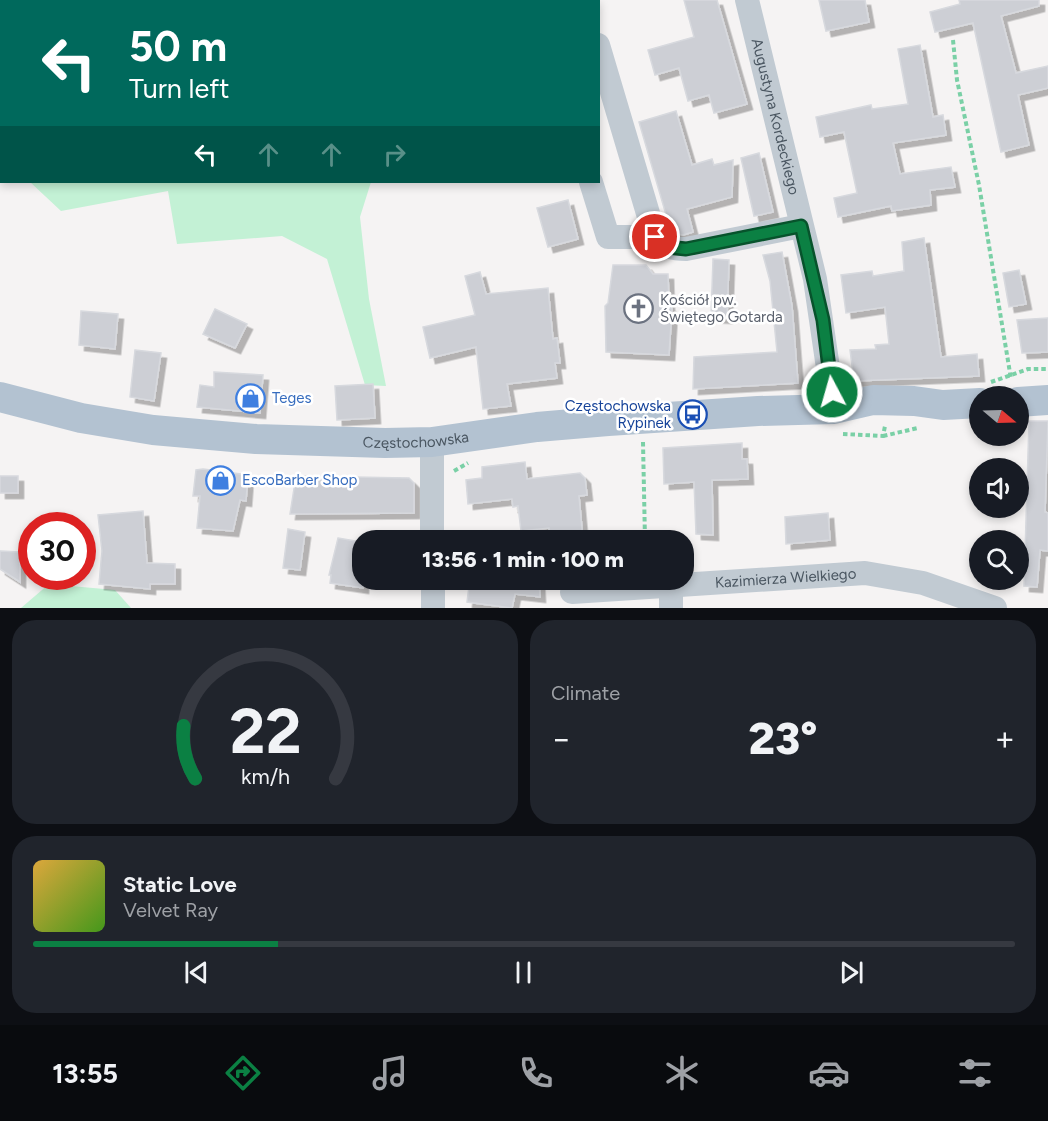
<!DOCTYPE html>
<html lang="en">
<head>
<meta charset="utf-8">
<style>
	:root { --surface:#171b24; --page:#20242c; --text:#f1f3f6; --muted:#9ea1a6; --line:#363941; --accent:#0b8043 }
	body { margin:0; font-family:Figtree,sans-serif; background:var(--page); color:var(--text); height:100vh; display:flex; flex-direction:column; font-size:22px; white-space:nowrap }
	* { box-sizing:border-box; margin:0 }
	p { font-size:20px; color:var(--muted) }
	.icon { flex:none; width:33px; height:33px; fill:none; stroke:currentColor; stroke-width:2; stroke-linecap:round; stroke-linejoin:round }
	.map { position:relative; height:608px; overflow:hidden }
	.sheet { display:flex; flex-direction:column; gap:12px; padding:12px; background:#0d0f14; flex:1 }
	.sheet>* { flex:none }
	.hud { position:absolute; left:0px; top:0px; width:600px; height:183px; box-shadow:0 3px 9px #0003; background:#00695c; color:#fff; overflow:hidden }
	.needle { width:39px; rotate:109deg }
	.tools { position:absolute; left:969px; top:386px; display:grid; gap:12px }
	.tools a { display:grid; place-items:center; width:60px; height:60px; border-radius:50%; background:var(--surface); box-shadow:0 3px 9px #0003; font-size:30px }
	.speed { position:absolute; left:18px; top:512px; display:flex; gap:12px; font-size:30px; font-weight:700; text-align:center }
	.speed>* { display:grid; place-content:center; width:78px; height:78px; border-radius:50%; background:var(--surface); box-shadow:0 3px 9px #0003; line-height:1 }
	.speed .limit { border:9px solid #d22; background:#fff; color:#111 }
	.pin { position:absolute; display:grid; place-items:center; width:51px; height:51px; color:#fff; margin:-26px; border:3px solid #fff; border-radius:50%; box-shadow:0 2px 6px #0007 }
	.me { position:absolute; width:66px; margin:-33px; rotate:354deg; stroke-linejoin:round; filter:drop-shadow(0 0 4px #0008) }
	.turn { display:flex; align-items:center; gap:21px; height:126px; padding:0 30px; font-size:27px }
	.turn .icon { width:78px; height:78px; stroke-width:2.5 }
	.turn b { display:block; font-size:42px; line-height:51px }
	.lanes { display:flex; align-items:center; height:57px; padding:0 30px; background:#0003; justify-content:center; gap:30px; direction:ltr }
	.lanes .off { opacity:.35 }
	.big { font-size:45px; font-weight:800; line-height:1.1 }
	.sheet .tile { flex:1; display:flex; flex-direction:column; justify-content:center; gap:9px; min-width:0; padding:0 21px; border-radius:24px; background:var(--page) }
	.sheet .dial { align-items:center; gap:0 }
	.dial svg { height:156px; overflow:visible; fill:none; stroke:var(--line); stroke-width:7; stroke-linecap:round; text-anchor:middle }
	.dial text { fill:var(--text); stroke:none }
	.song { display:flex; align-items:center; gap:18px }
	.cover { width:72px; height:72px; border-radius:9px; background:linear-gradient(135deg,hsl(40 70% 55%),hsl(100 70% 35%)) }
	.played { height:6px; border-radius:3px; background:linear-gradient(90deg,var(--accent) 25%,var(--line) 25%) }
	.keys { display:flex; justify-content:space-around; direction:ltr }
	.heat { display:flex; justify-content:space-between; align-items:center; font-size:33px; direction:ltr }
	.sheet .tiles { flex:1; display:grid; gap:12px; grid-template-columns:1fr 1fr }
	.tile:last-child { grid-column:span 2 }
	.trip { position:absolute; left:352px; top:530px; width:342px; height:60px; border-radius:24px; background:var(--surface); box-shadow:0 3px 9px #0003; font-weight:800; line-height:60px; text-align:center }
	.tab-bar { display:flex; height:96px; justify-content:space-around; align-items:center; background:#090b0e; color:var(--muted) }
	.tab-bar .icon { width:42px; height:42px }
	.tab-bar .on { color:var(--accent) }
	.tab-bar b { font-size:27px; color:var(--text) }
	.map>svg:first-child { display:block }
	.green { fill:#c3f1d5 }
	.building { fill:#cdcfd5; stroke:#d7d9de; stroke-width:1.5; filter:url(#shadow) }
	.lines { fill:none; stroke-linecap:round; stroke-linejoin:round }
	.path { stroke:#7ad0a6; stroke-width:4; stroke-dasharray:4.5 3; stroke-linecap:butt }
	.minor { stroke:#c1cad2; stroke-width:24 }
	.major { stroke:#b3c2d1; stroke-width:30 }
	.route-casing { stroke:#07532c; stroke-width:15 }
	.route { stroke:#0b8043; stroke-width:10 }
	.labels { text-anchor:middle; stroke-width:5; stroke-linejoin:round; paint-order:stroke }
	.street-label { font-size:15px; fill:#4a5661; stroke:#fff }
	.worship-label { font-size:15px; fill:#5b616d; stroke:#fff; text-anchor:start }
	.shop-label { font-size:15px; fill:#366cbe; stroke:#fff; text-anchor:start }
	.transit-label { font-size:15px; fill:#164399; stroke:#fff; text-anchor:end }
</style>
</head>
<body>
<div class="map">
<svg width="1048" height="608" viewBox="0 0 1048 608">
	<defs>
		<filter id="shadow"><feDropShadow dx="5.5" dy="5.5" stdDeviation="0" flood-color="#0004"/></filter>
	</defs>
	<rect width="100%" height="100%" fill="#f5f3f3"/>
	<g class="green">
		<polygon points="0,0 418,0 418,1 2,2 1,154"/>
		<polygon points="30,182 371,182 360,217 369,299 386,386 365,385 327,259 282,236 177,244 168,191 61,211"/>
		<polygon points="49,584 115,590 131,608 21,608"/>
	</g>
	<g class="building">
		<polygon points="684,0 717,0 747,104 714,113 709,95 688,101 679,68 655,75 648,50 694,37"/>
		<polygon points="819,0 865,0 869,22 826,31"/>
		<polygon points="959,0 1039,0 1039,6 1001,16 1016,73 1048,66 1048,88 1018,95 1029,145 1001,152 973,23 935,32 930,12 960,4"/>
		<polygon points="920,45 933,117 943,115 946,135 893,143 900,174 951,167 955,187 930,190 931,205 892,211 891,206 838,217 834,198 857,193 844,132 820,137 816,117 871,105 872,109 908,104 898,49"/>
		<polygon points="676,111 692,165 712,159 714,165 733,160 732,197 687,209 693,232 683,235 671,232 639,122"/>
		<polygon points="759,153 773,212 754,216 741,158"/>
		<polygon points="568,200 578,239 548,247 537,208"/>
		<polygon points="924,238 941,357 977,354 979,376 854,381 850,350 876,349 875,345 889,344 885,307 846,313 841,275 872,271 873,276 904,271 902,242"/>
		<polygon points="782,252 792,306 798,383 693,389 694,357 777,352 770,281 763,255"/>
		<polygon points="713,259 729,260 727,318 711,317"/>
		<polygon points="613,265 646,265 653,274 668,274 669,305 672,309 669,355 606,352 605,306 608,303"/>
		<polygon points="1019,270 1026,304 1009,307 1003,273"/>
		<polygon points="480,272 486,294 548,288 553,339 557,338 560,363 555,363 557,378 507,384 511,406 483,409 476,347 430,358 423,327 475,315 465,276"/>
		<polygon points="215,309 247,324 235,348 203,334"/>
		<polygon points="81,311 118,314 115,349 79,345"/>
		<polygon points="1048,318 1048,352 1022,353 1017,320"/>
		<polygon points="135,350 161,353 154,401 130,397"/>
		<polygon points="214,372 263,375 260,413 197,407 200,385 214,387"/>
		<polygon points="373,384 375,418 337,420 335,386"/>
		<polygon points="1029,421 1048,421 1045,512 1048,513 1048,551 1040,550 1037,587 1024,586"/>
		<polygon points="742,443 742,459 747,459 748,479 712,480 713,535 696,534 694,482 664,484 663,448"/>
		<polygon points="525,462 527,479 580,473 585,478 587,495 579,496 583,540 551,540 549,528 521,531 518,506 513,507 512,499 468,504 466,480 482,478 482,467"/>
		<polygon points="203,469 248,475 246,501 240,500 233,531 197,528 200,496 193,496 196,470"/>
		<rect x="0" y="476" width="18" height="17"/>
		<polygon points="296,476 409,478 414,483 414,513 290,514"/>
		<polygon points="143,511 147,563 175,564 175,584 150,584 150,589 99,584 102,551 98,515"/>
		<polygon points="828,513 830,540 786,544 785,517"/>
		<polygon points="288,529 305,532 300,570 283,568"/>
		<polygon points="338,538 356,541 353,558 363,560 363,588 330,583 331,575 329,575"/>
		<polygon points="0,551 20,552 20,582 0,569"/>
		<polygon points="484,579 539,579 540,597 515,594 512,608 467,602 469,586 484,588"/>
	</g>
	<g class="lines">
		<g class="path">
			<polyline points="953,40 957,80 979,185 1011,379"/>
			<polyline points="991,382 1028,369 1048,369"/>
			<polyline points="843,434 883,436 885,426"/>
			<polyline points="883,436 918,428"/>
			<polyline points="643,442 645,540"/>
			<polyline points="454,471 468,463"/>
		</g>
		<g class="minor">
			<path id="s1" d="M747,0L815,279L834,409"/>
			<path d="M598,45L655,237C664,247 673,249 686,249L801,226"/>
			<polyline points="591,182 608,237 655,237"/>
			<polyline points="432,540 432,442"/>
			<polyline points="433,579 433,608"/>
			<polyline points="671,586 671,608"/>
			<path id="s2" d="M572,592L865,573L923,583L995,608"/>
		</g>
		<g class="major">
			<path id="s3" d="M0,397L81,418L153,430L256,439L385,443L432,442L537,427L608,421L758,411L834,409L873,400L914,401L943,405L980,403"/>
			<polyline points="1018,402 1048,400"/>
		</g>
	</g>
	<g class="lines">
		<defs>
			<polyline id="route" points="655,237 667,247 686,249 801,226 823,320 832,392"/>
		</defs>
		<use href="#route" class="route-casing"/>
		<use href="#route" class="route"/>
	</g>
	<defs>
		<symbol id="church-ring" viewBox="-11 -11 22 22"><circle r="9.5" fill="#fff" stroke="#6b7280" stroke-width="1.5"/><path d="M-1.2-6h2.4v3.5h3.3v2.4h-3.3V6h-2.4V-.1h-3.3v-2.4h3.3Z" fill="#6b7280"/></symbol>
		<symbol id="shop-ring" viewBox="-11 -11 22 22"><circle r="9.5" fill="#fff" stroke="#3f7fe0" stroke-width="1.5"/><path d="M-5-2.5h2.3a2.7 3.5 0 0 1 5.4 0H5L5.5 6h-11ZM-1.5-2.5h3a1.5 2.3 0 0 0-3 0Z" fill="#3f7fe0"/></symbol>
		<symbol id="bus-ring" viewBox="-11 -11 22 22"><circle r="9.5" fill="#fff" stroke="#1a4fb4" stroke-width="1.5"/><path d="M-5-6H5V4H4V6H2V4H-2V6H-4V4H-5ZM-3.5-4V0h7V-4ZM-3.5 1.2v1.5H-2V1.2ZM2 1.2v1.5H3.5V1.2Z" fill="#1a4fb4"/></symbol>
	</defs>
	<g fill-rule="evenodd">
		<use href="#church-ring" x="622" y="292" width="33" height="33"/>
		<use href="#shop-ring" x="234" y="382" width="33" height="33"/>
		<use href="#bus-ring" x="676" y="398" width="33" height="33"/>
		<use href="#shop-ring" x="204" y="464" width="33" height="33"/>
	</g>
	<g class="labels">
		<g class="street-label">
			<text dy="5" stroke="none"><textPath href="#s1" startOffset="120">Augustyna Kordeckiego</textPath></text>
			<text dy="5" stroke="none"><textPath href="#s3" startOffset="420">Częstochowska</textPath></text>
			<text dy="5" stroke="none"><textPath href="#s2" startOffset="214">Kazimierza Wielkiego</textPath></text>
		</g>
		<g class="worship-label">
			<text x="660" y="305">Kościół pw.<tspan x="660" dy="17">Świętego Gotarda</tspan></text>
		</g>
		<g class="shop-label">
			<text x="272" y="403">Teges</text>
			<text x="242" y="485">EscoBarber Shop</text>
		</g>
		<g class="transit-label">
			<text x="671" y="411">Częstochowska<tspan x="671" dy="17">Rypinek</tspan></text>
		</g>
	</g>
</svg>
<div class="tools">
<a><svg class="needle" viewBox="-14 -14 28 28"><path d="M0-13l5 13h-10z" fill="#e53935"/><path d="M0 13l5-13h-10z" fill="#9ea1a6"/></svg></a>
<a><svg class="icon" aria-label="sound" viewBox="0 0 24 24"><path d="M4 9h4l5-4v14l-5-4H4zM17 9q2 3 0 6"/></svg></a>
<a><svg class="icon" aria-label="search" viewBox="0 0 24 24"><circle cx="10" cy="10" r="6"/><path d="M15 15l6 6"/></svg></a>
</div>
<div class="speed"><div class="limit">30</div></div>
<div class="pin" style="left:655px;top:237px;background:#d93025"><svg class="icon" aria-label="arrive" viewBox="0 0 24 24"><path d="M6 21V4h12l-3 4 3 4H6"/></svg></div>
<svg class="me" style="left:832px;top:392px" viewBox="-20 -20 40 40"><circle r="17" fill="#0b8043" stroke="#fff" stroke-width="3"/><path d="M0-11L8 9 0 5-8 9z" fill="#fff"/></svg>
<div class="trip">13:56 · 1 min · 100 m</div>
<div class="hud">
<div class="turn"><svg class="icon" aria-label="left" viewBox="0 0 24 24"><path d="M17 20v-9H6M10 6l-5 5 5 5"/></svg><div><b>50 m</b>Turn left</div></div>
<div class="lanes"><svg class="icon" aria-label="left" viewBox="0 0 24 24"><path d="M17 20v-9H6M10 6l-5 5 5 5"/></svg><svg class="icon off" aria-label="ahead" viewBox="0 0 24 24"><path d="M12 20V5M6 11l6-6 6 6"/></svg><svg class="icon off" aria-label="ahead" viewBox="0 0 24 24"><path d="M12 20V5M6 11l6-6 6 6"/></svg><svg class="icon off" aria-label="right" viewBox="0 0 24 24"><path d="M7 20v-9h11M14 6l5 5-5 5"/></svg></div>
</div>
</div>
<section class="sheet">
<div class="tiles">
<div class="tile dial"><svg viewBox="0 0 100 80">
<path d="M14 69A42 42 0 1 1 86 69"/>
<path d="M14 69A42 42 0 0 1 8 42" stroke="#0b8043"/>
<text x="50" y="56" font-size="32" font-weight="700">22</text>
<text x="50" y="72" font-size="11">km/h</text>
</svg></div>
<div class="tile"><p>Climate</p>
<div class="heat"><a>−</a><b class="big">23°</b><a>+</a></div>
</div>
<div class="tile">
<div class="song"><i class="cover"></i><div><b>Static Love</b><p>Velvet Ray</p></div></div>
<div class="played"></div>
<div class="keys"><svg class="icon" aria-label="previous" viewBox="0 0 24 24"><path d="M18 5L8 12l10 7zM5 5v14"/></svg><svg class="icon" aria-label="pause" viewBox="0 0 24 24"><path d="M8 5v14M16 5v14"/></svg><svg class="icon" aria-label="next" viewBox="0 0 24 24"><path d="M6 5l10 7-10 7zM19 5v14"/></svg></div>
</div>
</div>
</section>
<nav class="tab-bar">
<b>13:55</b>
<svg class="icon on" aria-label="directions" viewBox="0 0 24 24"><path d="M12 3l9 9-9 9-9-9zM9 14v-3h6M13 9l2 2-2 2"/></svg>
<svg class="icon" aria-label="music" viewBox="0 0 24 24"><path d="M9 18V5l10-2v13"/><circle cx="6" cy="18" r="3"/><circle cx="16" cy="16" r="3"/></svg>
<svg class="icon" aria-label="phone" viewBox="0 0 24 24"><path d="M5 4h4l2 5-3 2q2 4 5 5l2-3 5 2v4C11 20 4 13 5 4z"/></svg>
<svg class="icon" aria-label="climate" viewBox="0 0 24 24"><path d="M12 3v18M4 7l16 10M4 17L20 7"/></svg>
<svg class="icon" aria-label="car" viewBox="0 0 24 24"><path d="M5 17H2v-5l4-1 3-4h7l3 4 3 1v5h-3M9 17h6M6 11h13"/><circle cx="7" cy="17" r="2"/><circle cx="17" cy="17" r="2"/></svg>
<svg class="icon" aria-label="filters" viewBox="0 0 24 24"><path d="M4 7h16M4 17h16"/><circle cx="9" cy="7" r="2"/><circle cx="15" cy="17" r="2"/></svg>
</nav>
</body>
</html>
